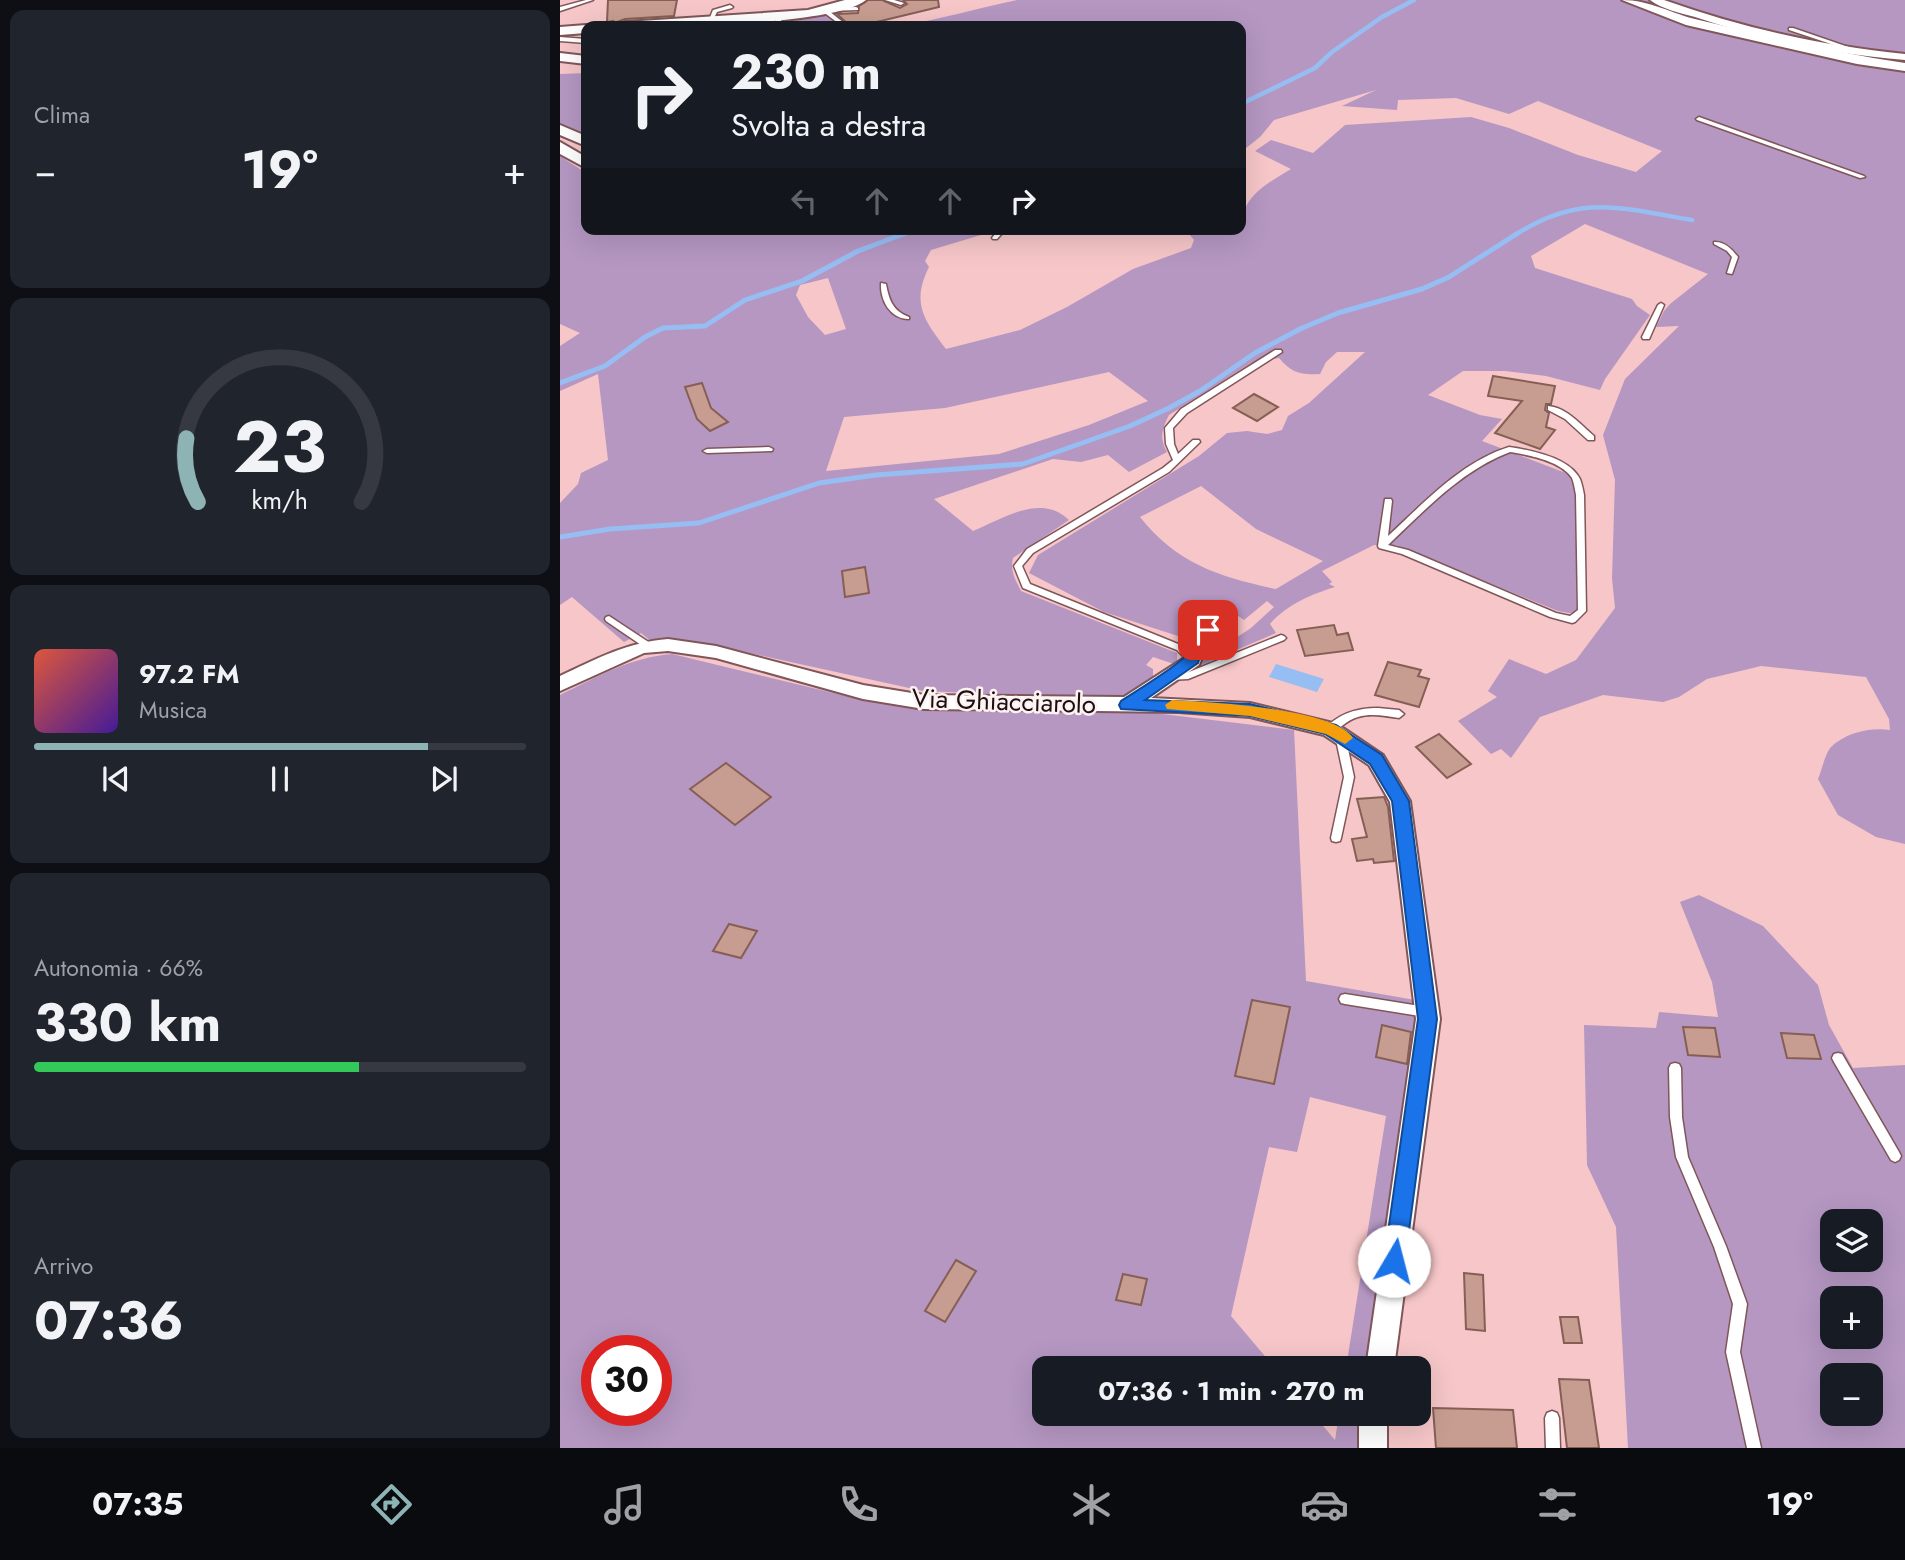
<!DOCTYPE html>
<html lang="it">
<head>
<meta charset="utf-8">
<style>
	:root { --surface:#171b24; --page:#20242c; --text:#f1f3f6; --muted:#9ea1a6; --line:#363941; --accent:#8eb3b5 }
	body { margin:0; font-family:Jost,sans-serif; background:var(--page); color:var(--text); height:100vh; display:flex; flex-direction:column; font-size:26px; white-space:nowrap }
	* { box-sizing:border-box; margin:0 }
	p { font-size:23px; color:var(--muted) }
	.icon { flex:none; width:38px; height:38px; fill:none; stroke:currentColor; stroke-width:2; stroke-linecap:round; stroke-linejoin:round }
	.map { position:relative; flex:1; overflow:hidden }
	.drawer { display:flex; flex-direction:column; gap:10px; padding:10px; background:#0d0f14; width:560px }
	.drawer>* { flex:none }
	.top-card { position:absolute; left:21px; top:21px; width:665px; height:214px; border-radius:14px; box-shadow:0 7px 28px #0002; background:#171b24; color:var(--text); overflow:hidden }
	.buttons { position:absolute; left:1260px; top:1209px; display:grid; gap:14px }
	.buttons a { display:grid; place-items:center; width:63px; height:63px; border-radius:14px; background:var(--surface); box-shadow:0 7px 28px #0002; font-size:35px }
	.speed { position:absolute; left:21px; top:1335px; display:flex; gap:14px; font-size:35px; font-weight:700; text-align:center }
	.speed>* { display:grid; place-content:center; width:91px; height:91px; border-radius:50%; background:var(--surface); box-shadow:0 7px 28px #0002; line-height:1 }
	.speed .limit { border:10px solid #d22; background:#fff; color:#111 }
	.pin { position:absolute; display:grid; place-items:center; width:60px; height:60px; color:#fff; margin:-30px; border-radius:14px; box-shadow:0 4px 10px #0006 }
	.me { position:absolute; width:77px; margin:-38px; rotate:8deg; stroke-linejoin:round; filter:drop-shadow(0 0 5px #0008) }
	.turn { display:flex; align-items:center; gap:24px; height:147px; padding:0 35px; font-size:32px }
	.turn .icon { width:91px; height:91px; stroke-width:2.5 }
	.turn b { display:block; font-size:49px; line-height:60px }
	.lanes { display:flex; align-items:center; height:66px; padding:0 35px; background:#0003; justify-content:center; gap:35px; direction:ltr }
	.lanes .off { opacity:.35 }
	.big { font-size:52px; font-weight:700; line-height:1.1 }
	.drawer .widget { flex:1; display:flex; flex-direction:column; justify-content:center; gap:10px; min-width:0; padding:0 24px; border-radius:14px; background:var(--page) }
	.drawer .dial { align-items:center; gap:0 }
	.dial svg { height:182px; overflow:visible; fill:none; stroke:var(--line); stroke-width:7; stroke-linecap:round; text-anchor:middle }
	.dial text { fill:var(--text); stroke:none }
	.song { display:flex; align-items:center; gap:21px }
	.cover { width:84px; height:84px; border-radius:10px; background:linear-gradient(135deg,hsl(10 70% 55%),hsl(260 70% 35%)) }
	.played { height:7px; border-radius:4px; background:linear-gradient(90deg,var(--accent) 80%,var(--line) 80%) }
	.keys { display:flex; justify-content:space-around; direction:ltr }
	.heat { display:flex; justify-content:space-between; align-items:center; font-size:38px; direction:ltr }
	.charge { height:10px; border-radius:5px; background:linear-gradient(90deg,#34c759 66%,var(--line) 0) }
	.trip { position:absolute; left:472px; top:1356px; width:399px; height:70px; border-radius:14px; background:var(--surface); box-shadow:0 7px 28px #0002; font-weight:700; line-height:70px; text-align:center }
	.menu { display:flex; height:112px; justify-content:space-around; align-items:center; background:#090b0e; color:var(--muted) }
	.menu .icon { width:49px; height:49px }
	.menu .on { color:var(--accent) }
	.menu b { font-size:32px; color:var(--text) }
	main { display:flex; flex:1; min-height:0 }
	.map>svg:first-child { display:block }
	.green { fill:#b597c2; fill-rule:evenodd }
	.water { fill:#96bef3 }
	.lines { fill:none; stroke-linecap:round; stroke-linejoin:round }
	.stream-far1 { stroke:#96bef3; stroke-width:4.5 }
	.stream { stroke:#96bef3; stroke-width:5 }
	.building { fill:#c89d91; stroke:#865f54; stroke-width:2 }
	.service-casing { stroke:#805659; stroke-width:3 }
	.minor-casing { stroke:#805659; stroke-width:4 }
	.tertiary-casing { stroke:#805659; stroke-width:4 }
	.service { fill:#fff; fill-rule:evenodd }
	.minor { fill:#fff; fill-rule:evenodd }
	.tertiary { fill:#fff; fill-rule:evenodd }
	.route { fill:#1a73e8; stroke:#114b97; stroke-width:2 }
	.slow { fill:#f59e0b }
	.labels { text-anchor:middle; stroke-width:5; stroke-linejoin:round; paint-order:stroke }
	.street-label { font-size:26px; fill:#1d0e0f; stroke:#fcf2f2 }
</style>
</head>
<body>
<main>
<section class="drawer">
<div class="widget"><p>Clima</p>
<div class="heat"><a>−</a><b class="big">19°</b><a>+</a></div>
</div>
<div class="widget dial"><svg viewBox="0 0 100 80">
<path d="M14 69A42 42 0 1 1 86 69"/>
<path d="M14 69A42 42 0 0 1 9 41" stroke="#8eb3b5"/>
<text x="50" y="56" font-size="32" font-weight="700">23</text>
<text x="50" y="72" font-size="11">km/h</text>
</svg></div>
<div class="widget">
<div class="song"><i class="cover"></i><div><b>97.2 FM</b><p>Musica</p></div></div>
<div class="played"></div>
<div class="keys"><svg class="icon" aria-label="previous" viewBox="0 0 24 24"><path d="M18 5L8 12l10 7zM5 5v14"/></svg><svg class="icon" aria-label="pause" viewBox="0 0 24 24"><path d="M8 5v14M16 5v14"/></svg><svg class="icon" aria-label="next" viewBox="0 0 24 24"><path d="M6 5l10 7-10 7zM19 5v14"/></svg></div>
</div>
<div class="widget"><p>Autonomia · 66%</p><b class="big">330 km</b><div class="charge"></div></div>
<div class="widget"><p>Arrivo</p><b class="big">07:36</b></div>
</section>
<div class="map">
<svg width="1345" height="1448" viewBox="0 0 1345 1448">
	<rect width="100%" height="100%" fill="#f6c6c8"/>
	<g class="green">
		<path d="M457,0H1059C1105,21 1154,31 1203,43C1250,54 1297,65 1345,70V844L1316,837L1278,815L1258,779C1262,770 1265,754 1271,747C1286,732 1312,727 1330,730L1329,719L1306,677L1201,666L1147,679L1119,697L1103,702L1043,695L980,717L951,758L941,749L931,754L898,721L937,697L928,691L949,659L986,674L1016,660L1055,608L1052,578L1055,480L1043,435L1065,379L1119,326L1096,327L1104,311L1110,304L1148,274L1025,224L971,256L975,268L1072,299L1077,306L1090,315L1045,379L1040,390L986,376L945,371H903L868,395L920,415L942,419L922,441L1011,475L1016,494L1017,612L1009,613L998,611L836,545H814L762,571L772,582L769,584L775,587C752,594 726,605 710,624L716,633L625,672C635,659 641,644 652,633L665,645L691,628L714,607L707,601L684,620L665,607L621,637L544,612L469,573L478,555L639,456L667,433L687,431L707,434L722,430L728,416L749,403L805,352H777L766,362L760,374C740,375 732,373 719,358L691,363L609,415C602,429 599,438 607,452L569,472L548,455L521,462L493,459L374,499L413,531C444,518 481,493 509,520L453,558C450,571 455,579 461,591L617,653V665L593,657L586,665L593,669V680L562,699L363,691L139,642L112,639L92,642L81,633L64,642L12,597L0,605V503L18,484L21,473L48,460L38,374L0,391V346L20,333L0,324V156L26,173V229H441L371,250L365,261L369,267C351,303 364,320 386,349L460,330L507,307L573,269L631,248L634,240L626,230L681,229C681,197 706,184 731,169L695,151L711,140L753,153L785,125L911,117L949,128L1018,155L1076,172L1102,151L978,101L949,114L896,98L838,100L837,110L782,106L816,90L714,120L700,137L681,152V26H342C381,19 418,8 457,0ZM268,278L286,329L265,335L248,317L236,295L240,285ZM549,372L588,401L529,425L439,454L266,471L284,417L385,408ZM641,486L696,529L763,561L716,589C660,577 617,564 580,517Z"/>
		<polygon points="1075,0 1345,0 1345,64 1138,22"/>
		<polygon points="265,13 282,26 118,26 250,17"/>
		<polygon points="26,73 26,136 0,124 0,74"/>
		<path d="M112,654L294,698L413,712H586L734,730L746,981L855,1000L857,1029L807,1368H786L826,1116L750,1097L737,1152L709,1147L671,1316L715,1368H485V1414H753L775,1440L779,1414H801V1448H0V695C37,677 71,657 112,654ZM37,1351H96V1410H37Z"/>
		<path d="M1139,895L1203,926L1258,985L1269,1025L1293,1068L1345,1065V1448H1068L1056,1227L1027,1165L1024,1025L1096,1028L1099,1012L1158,1017L1152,982L1120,902ZM1272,1222H1311V1260H1272ZM1272,1298H1311V1337H1272ZM1272,1376H1311V1414H1272Z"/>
	</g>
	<polygon class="water" points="716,664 764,679 757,692 709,677"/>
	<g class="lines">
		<g class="stream-far1">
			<polyline points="681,104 755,68 772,52 822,17 854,0"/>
			<polyline points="341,235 358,229"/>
			<path d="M955,235C1021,193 1060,208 1132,220"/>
		</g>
		<g class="stream">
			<polyline points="0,383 45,366 85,337 103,328 145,326 185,300 242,281 298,251 346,233"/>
			<polyline points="0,537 50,529 139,523 259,483 316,475 463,464 570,426 609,408 640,391 695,353 740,329 778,313 862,289 889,277 958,233"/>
		</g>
	</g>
	<g class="building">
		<polygon points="48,0 117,0 114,16 65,19 52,24 53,21 47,22"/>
		<polygon points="308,0 322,0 340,8 347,4 343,0 378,0 379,7 300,26 290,26 277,14 298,13 299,6"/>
		<polygon points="933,376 995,386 991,404 986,404 985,410 989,413 986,427 995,430 980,449 935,433 962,401 928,396"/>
		<polygon points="142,383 151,408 168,422 150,431 137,419 125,387"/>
		<polygon points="694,394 718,407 697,421 673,408"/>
		<polygon points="305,567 309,593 285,597 282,571"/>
		<polygon points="774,625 777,635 788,633 793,650 745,656 737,630"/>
		<polygon points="828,662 861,670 858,676 869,679 859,707 815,695"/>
		<polygon points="879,734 911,764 887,778 856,747"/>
		<polygon points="166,763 211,797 175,825 130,789"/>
		<polygon points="824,797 828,807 834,861 814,863 813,859 797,861 792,839 807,837 797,799"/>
		<polygon points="169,924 197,931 181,958 153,951"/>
		<polygon points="692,1000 730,1007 714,1084 675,1076"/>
		<polygon points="822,1025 851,1032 847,1064 816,1057"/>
		<polygon points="1123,1027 1155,1028 1160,1057 1128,1055"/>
		<polygon points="1221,1033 1254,1035 1261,1059 1227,1058"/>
		<polygon points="396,1260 416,1271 385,1322 365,1311"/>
		<polygon points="904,1273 923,1275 925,1331 906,1329"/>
		<polygon points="563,1274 587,1279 581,1305 556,1300"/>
		<polygon points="1000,1317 1018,1317 1022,1343 1004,1343"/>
		<polygon points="999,1379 1029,1380 1039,1448 1007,1448"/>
		<polygon points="873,1408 953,1410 957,1448 876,1448"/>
	</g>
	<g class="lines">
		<defs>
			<g id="service">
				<polygon points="26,0 33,0 0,11 0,7"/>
				<polygon points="325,0 334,0 344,3 341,5"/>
				<polygon points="170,5 173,7 172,8 157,12 152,22 148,22 153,10"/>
				<polygon points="296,7 298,8 298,10 269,11 284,23 285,24 282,26 262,11 265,8"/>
				<polygon points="219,14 222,16 220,25 196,26 216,23 216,16"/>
				<polygon points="1229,28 1233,28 1297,50 1292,51 1229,30"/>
				<polygon points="0,37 26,39 26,43 0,41"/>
				<polygon points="1139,117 1304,176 1305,177 1300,178 1137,120 1136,119"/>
				<polygon points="439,229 446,229 437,239 433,239 432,238"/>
				<path d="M1154,242C1164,241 1172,249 1178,257L1172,274L1167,273L1172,257L1167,251L1154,244Z"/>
				<path d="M321,283L326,284C329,300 333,311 349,317V319C330,319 320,300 321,283Z"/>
				<polygon points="1101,303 1104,305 1090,337 1089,339 1083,339 1082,337 1098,305"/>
				<polygon points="715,350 721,350 722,352 627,413 613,428 614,444 618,454 633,440 639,440 640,442 609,472 473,553 462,566 470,584 623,646 630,652 633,644 645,628 651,628 653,630 640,647 635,662 629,662 617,650 463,588 454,566 467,549 603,468 613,460 606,444 605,428 621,409"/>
				<path d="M988,406C1006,407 1021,425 1034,436V440H1028L1005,419L988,410Z"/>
				<polygon points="209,447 213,449 212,451 147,453 143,451 147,449"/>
				<path d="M949,447C970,450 1009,457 1020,479C1022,484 1023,490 1024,495L1026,611L1015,622L1012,623L990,617L842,554L819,548L818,546L825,499H831L832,501L828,536C864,503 901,462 949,447ZM950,452C968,455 1001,461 1012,478C1014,483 1015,490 1016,495L1018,610L1010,616L996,613L848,550L828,545C865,510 902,470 950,452Z"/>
				<polygon points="49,616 93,645 95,647 93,649 87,649 46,621 45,619 46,617"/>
				<polygon points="721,635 724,636 726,638 724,640 628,679 608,680 603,677 608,674 624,674"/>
				<path d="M818,708L839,710L844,714L839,718C826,716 811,713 798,717C786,720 778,732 767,732L765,729C779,713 798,708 818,708Z"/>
				<polygon points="780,731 783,732 785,735 794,777 781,838 780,841 776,842 772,841 771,838 784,777 775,735 777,732"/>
				<polygon points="785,994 866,1007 870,1008 872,1012 870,1016 866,1017 785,1004 781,1003 779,999 781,995"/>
				<polygon points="1278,1053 1282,1054 1339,1152 1341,1156 1339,1160 1335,1162 1331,1160 1274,1062 1272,1058 1274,1054"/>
				<polygon points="1115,1063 1119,1064 1121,1068 1122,1117 1128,1157 1166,1246 1187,1304 1180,1352 1201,1448 1187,1448 1166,1352 1173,1304 1154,1247 1116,1157 1110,1117 1109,1068 1111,1064"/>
				<polygon points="992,1411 997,1413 999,1418 1000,1448 986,1448 985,1418 987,1413"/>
			</g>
			<g id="minor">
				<path d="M1090,0H1104C1183,28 1262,46 1345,54V60C1273,54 1203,40 1135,17C1120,13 1102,9 1090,0Z"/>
				<path d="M108,639L156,646L303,685L364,695L564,697L632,653L639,655L641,660L639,665L591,698L690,703L777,724L823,755L850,801L880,1019L834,1368H806L856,1019L830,802L809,765L764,735L690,717L618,712L364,709L303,699L156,658L108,651L84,653L0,691V676C36,659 68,642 108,639Z"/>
				<rect x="799" y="1414" width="28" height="34"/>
			</g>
			<g id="tertiary">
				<path d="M285,0H306C276,25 103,28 58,26L65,22L248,10Z"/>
				<path d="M1062,0C1090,0 1112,14 1139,20C1207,36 1276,53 1345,63V71L1297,64L1126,25Z"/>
				<polygon points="26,25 31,26 26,26 26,33 0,35 0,27"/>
				<polygon points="0,53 26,56 26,64 0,61"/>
				<polygon points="0,125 26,136 26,146 0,135"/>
				<polygon points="0,142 26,157 26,168 0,154"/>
			</g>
		</defs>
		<use href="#service" class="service-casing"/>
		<use href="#minor" class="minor-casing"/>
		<use href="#tertiary" class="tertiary-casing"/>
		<use href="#service" class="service"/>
		<use href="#minor" class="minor"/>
		<use href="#tertiary" class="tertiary"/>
	</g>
	<path class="route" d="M648,625L656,630L643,647L638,663L585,700L690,704L776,725L822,755L849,801L877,1019L845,1261L842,1269L834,1272L827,1269L824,1261L858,1019L832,801L810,764L765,734L690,716L561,709L559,705L561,701C573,693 621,664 626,655C632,644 634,630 648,625Z"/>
	<path class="slow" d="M612,700C648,702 774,708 793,738L785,744L766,734L690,716L607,709L605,705Z"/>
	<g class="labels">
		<g class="street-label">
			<text transform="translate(444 701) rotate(2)" y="9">Via Ghiacciarolo</text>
		</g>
	</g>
</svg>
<div class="buttons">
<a><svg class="icon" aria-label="layers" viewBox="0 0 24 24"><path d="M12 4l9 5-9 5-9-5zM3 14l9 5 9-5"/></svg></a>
<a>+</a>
<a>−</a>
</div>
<div class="speed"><div class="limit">30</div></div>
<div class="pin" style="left:648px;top:630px;background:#d93025"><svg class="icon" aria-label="arrive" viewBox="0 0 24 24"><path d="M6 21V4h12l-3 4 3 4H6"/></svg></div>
<svg class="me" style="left:834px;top:1261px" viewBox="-20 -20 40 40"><circle r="19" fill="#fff"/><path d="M0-13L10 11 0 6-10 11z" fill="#1a73e8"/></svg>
<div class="trip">07:36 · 1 min · 270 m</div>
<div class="top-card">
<div class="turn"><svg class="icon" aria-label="right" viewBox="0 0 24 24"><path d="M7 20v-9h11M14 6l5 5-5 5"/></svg><div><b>230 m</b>Svolta a destra</div></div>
<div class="lanes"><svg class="icon off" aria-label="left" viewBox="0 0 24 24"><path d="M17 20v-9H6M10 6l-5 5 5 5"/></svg><svg class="icon off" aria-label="ahead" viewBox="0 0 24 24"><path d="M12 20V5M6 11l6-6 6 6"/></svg><svg class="icon off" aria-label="ahead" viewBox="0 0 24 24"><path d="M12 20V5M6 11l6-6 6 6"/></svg><svg class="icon" aria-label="right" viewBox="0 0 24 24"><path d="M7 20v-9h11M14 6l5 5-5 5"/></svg></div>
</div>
</div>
</main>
<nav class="menu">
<b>07:35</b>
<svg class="icon on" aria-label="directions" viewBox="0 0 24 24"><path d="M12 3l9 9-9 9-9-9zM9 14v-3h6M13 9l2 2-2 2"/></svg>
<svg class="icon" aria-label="music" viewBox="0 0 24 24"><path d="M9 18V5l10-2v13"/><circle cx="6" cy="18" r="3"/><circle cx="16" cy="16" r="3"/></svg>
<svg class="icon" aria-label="phone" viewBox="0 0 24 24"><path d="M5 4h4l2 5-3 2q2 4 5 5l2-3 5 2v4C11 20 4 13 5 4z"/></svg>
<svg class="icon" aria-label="climate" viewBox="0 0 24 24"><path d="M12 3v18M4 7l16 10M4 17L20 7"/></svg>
<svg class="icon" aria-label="car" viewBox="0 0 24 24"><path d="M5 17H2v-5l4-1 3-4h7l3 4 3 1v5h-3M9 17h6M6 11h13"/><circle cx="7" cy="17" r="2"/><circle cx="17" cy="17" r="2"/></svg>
<svg class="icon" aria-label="filters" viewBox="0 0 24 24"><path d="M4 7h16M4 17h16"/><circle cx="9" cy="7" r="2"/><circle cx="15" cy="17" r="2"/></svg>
<b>19°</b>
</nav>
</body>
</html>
